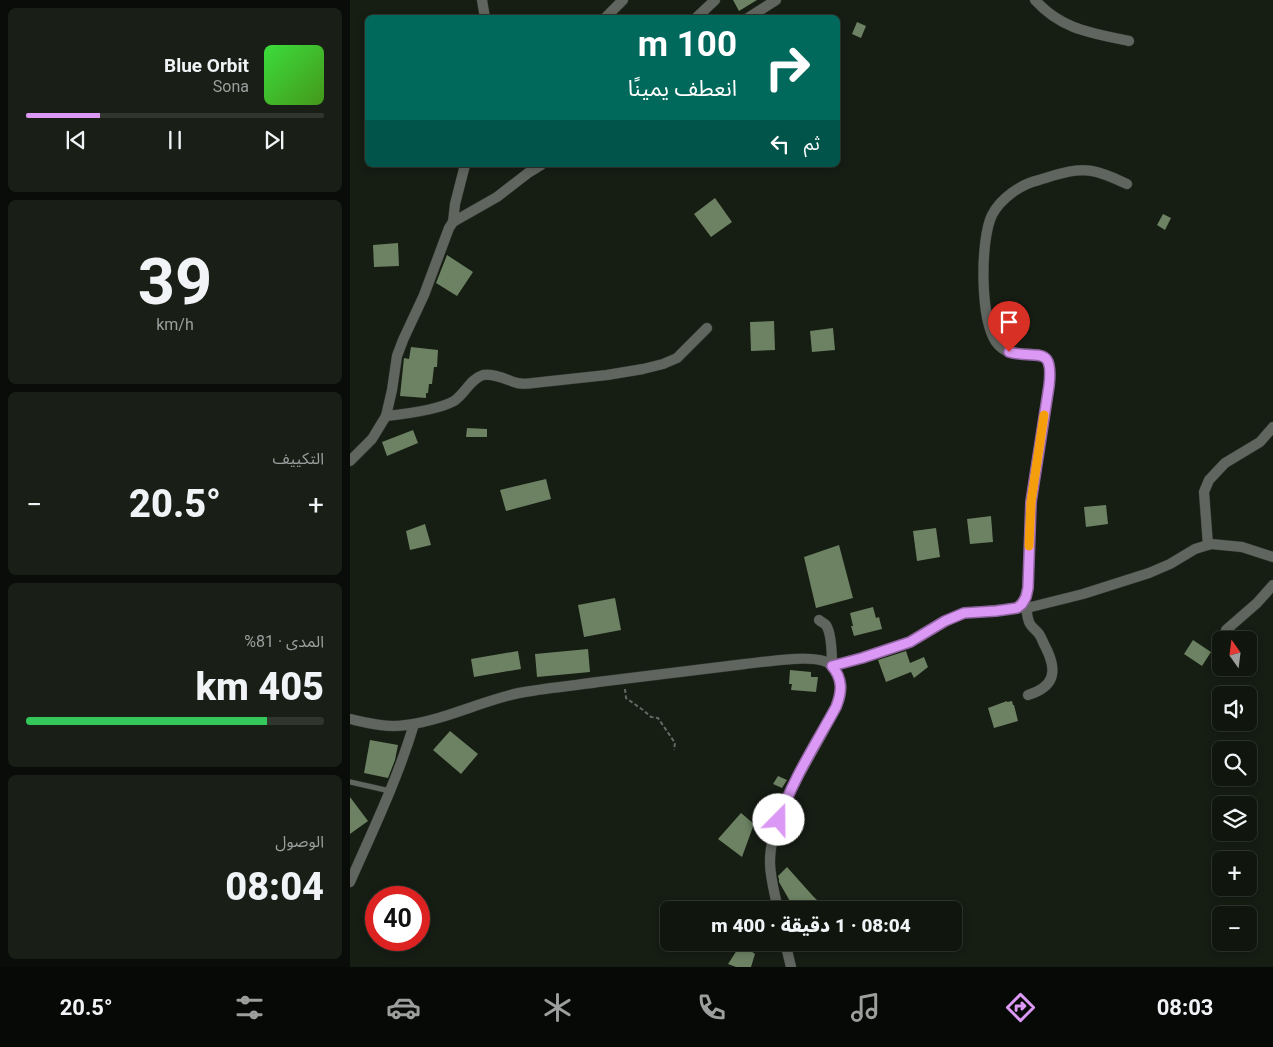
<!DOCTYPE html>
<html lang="ar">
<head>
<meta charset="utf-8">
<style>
	:root { --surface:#10160e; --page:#191f17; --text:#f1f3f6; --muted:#9c9f9e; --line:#30352e; --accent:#db99f5 }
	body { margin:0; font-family:Roboto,"Noto Sans Arabic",sans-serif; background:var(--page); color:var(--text); direction:rtl; height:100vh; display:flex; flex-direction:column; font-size:19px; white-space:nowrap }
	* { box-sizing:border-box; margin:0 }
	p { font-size:16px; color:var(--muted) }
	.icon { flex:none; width:28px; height:28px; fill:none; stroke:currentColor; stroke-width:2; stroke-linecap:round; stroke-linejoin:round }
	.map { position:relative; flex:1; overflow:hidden; direction:ltr }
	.sheet { display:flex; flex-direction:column; gap:8px; padding:8px; background:#090c08; width:350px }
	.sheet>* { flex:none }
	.hud { position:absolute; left:15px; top:15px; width:475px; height:152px; border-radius:8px; box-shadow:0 2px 8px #0003,0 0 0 1px var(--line); direction:rtl; background:#00695c; color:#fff; overflow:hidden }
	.needle { width:32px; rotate:346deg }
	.fabs { position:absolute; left:862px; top:631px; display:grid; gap:10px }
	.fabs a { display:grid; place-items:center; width:45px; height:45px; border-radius:8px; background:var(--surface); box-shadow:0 2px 8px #0003,0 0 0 1px var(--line); font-size:25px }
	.speed { position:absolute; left:15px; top:886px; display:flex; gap:10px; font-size:25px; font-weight:700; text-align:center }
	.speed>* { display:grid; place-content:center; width:65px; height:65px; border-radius:50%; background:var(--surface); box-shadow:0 2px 8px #0003,0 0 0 1px var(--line); line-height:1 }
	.speed .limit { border:8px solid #d22; background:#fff; color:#111 }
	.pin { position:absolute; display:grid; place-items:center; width:42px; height:42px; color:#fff; margin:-51px -21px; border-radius:50% 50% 50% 0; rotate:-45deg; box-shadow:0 0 5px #0007 }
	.pin .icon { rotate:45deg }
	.me { position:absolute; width:55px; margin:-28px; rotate:22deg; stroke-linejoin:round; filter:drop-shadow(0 0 4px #0008) }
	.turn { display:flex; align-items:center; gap:18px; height:105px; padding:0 20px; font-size:22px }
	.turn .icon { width:65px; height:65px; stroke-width:2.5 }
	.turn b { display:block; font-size:35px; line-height:42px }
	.then { display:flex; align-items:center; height:48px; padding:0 20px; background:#0003; gap:10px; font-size:19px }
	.big { font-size:38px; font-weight:800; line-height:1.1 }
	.sheet .card { flex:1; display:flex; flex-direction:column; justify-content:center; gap:8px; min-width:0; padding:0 18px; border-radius:8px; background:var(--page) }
	.sheet .dial { align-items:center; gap:0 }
	.dial b { font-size:65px; line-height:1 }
	.song { display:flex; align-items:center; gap:15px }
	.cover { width:60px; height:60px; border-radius:8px; background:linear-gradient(135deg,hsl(120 70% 55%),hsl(100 70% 35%)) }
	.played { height:5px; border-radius:2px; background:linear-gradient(90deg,var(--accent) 25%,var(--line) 25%) }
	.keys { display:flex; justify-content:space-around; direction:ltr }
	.heat { display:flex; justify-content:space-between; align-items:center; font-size:28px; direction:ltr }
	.charge { height:8px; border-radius:4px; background:linear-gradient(90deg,#34c759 81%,var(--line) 0) }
	.trip { position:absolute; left:310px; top:901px; width:302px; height:50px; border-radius:8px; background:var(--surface); box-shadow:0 2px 8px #0003,0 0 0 1px var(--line); font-weight:800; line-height:50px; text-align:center; direction:rtl }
	.menu { display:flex; height:80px; justify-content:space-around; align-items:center; background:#060906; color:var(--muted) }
	.menu .icon { width:35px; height:35px }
	.menu .current { color:var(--accent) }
	.menu b { font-size:22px; color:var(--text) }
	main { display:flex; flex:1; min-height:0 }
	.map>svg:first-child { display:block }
	.building { fill:#6c8262 }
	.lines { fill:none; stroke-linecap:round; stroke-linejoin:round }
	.service-casing { stroke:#32392f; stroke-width:6 }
	.minor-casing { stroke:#32392f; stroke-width:11 }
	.tertiary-casing { stroke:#32392f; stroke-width:11 }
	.path { stroke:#646a61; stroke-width:2; stroke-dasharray:4 2.5; stroke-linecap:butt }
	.service { stroke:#616560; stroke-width:5 }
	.minor { stroke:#616560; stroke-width:10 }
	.tertiary { stroke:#616560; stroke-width:10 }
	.route-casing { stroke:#8e639f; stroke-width:12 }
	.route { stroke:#db99f5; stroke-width:9 }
	.slow { stroke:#f59e0b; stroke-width:9 }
</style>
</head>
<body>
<main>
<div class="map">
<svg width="923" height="967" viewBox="0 0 923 967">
	<rect width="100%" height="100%" fill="#161d13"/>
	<g class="building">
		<polygon points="383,0 407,0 389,11"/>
		<polygon points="507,22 516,26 511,38 502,34"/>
		<polygon points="365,198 382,222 361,237 344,214"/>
		<polygon points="813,214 821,218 815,230 807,225"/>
		<polygon points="48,243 49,266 24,267 23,245"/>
		<polygon points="97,255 123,272 107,296 86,283"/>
		<polygon points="424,321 425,350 401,351 400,322"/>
		<polygon points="483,328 485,350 462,352 460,331"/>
		<polygon points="61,347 88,350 87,367 84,367 82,384 79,384 78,393 76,393 76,398 50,396 54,358 59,359"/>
		<polygon points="117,428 137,429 137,437 116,437"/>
		<polygon points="63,430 68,443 37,456 32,442"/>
		<polygon points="196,479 201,499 156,511 150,490"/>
		<polygon points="756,505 758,524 736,527 734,507"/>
		<polygon points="641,516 643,542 620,544 617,519"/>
		<polygon points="75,524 81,545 60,550 56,531"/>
		<polygon points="586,528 590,557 567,561 563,531"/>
		<polygon points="489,545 503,598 466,608 454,557"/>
		<polygon points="265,598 271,630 234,637 228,605"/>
		<polygon points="523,607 526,618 529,617 532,629 504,636 501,626 503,626 500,613"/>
		<polygon points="843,640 861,652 852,666 834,654"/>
		<polygon points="238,649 240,672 187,677 185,654"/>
		<polygon points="168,651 171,669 124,677 121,659"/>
		<polygon points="556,651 560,663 574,657 578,667 564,678 561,672 536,682 528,660"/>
		<polygon points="440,670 461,672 461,677 468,677 466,692 441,690 442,684 439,684"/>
		<polygon points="657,701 657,702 662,701 663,705 664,705 668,721 644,728 638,708"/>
		<polygon points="100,731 128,754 111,774 83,750"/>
		<polygon points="20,740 48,745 45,760 38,778 14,773"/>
		<polygon points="428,776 437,780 432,788 423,784"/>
		<polygon points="0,797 18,821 0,834"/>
		<polygon points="391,813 404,824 392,857 368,839"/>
		<polygon points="437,867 462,895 477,910 445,910 429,882 429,879 428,876"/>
		<polygon points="391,944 405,954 401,967 386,967 378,964"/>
	</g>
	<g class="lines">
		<defs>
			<polyline id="service" points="0,782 40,791"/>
			<g id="minor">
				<polyline points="132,0 135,18"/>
				<path d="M685,0C712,30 742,33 779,41"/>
				<polyline points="255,18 273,0"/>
				<polyline points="346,18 365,0"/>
				<polyline points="398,18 426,0"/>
				<polyline points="103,222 105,204 115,165"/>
				<path d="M36,416C55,414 88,410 104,401C115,394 120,379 133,375C144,373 157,380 167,383C172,384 177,384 183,383L257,375L293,369L313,364L327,358L357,328"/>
				<polyline points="0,461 22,439 36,416 42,390 47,356 53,340 74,295 99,228 103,222 147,197 178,173 191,165"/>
				<polyline points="858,545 854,492 859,480 875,463 910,442 923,427"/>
				<path d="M676,607C677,612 677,617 679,622C681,627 686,630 689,634C692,638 693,643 696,648C708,672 704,687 678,695"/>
				<path d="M667,608L674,600L678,587L681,501L699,386C706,331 666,370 646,342C630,319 630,240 642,215C651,198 671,184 689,180C706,175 724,168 742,171C754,173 766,179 777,184"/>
				<path d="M469,620C471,622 474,623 476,625C482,634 482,656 482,666L528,653L560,642L595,621L614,613L681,607L733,594L799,573L820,564L845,549L861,544L892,547L923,557"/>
				<polyline points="876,630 907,603 923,585"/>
				<path d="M0,882C23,830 48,778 64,724"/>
			</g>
			<g id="tertiary">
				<path d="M0,719C18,723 37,728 56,725C95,720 131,701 169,693C195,688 222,686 248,682C297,676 346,670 395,664C415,662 455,655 474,661C483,664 489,675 491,684C493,700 481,716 474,730C454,768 420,817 420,862C420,878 425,894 428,910"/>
				<polyline points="435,942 441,967"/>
			</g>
		</defs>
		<use href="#service" class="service-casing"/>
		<use href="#minor" class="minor-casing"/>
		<use href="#tertiary" class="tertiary-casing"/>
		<polyline class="path" points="275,689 276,698 293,710 301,717 308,718 325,743 324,750"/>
		<use href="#service" class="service"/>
		<use href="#minor" class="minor"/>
		<use href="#tertiary" class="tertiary"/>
	</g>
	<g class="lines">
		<defs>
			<path id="route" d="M429,820C441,782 467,742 486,707C492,692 493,679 482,666L512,658L560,642L595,621L614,613L646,611L667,608L672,604L676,597L678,588L681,502L699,386C704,343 687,360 659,352"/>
		</defs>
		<use href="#route" class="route-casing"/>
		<use href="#route" class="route"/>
		<polyline class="slow" points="679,546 681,502 694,415"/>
	</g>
</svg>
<div class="fabs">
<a><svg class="needle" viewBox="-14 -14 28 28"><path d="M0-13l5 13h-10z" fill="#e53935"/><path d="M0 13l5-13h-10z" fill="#9c9f9e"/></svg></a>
<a><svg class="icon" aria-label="sound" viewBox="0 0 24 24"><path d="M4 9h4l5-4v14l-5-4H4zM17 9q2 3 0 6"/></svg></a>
<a><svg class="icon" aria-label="search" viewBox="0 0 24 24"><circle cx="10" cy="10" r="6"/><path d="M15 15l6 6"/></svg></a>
<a><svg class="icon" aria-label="layers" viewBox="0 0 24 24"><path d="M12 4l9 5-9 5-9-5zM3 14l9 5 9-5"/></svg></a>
<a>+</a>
<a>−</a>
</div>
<div class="speed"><div class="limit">40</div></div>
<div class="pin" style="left:659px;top:352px;background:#d93025"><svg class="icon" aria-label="arrive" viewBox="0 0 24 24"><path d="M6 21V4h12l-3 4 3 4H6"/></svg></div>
<svg class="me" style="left:429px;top:820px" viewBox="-20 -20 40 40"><circle r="19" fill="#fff"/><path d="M0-13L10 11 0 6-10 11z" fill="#db99f5"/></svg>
<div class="trip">08:04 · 1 دقيقة · 400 m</div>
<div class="hud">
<div class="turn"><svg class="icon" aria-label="right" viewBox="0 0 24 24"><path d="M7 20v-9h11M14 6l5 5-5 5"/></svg><div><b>100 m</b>انعطف يمينًا</div></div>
<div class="then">ثم<svg class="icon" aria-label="left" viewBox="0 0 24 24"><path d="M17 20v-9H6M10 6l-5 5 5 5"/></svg></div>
</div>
</div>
<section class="sheet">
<div class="card">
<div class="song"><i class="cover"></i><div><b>Blue Orbit</b><p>Sona</p></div></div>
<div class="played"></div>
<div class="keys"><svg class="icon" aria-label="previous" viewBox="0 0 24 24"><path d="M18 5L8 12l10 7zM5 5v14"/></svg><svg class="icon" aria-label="pause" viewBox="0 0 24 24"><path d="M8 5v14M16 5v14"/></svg><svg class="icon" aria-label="next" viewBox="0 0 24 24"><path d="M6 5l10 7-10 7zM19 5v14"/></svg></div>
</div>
<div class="card dial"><b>39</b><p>km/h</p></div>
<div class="card"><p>التكييف</p>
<div class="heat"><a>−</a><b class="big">20.5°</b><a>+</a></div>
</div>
<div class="card"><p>المدى · 81%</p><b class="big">405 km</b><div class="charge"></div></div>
<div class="card"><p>الوصول</p><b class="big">08:04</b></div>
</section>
</main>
<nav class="menu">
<b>08:03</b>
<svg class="icon current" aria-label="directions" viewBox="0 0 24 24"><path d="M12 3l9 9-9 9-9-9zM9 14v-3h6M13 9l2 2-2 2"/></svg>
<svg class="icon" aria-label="music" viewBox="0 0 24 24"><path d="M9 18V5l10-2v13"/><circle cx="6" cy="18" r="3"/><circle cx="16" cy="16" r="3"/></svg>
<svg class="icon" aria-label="phone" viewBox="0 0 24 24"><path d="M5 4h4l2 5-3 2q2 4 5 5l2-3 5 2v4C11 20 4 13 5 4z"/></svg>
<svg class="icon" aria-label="climate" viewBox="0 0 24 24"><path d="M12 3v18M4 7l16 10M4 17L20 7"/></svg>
<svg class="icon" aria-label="car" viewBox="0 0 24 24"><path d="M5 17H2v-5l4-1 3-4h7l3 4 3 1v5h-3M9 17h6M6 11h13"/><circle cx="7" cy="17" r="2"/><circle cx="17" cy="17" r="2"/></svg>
<svg class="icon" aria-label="filters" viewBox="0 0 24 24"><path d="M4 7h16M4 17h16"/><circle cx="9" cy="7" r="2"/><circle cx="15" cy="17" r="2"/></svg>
<b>20.5°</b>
</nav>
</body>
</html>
